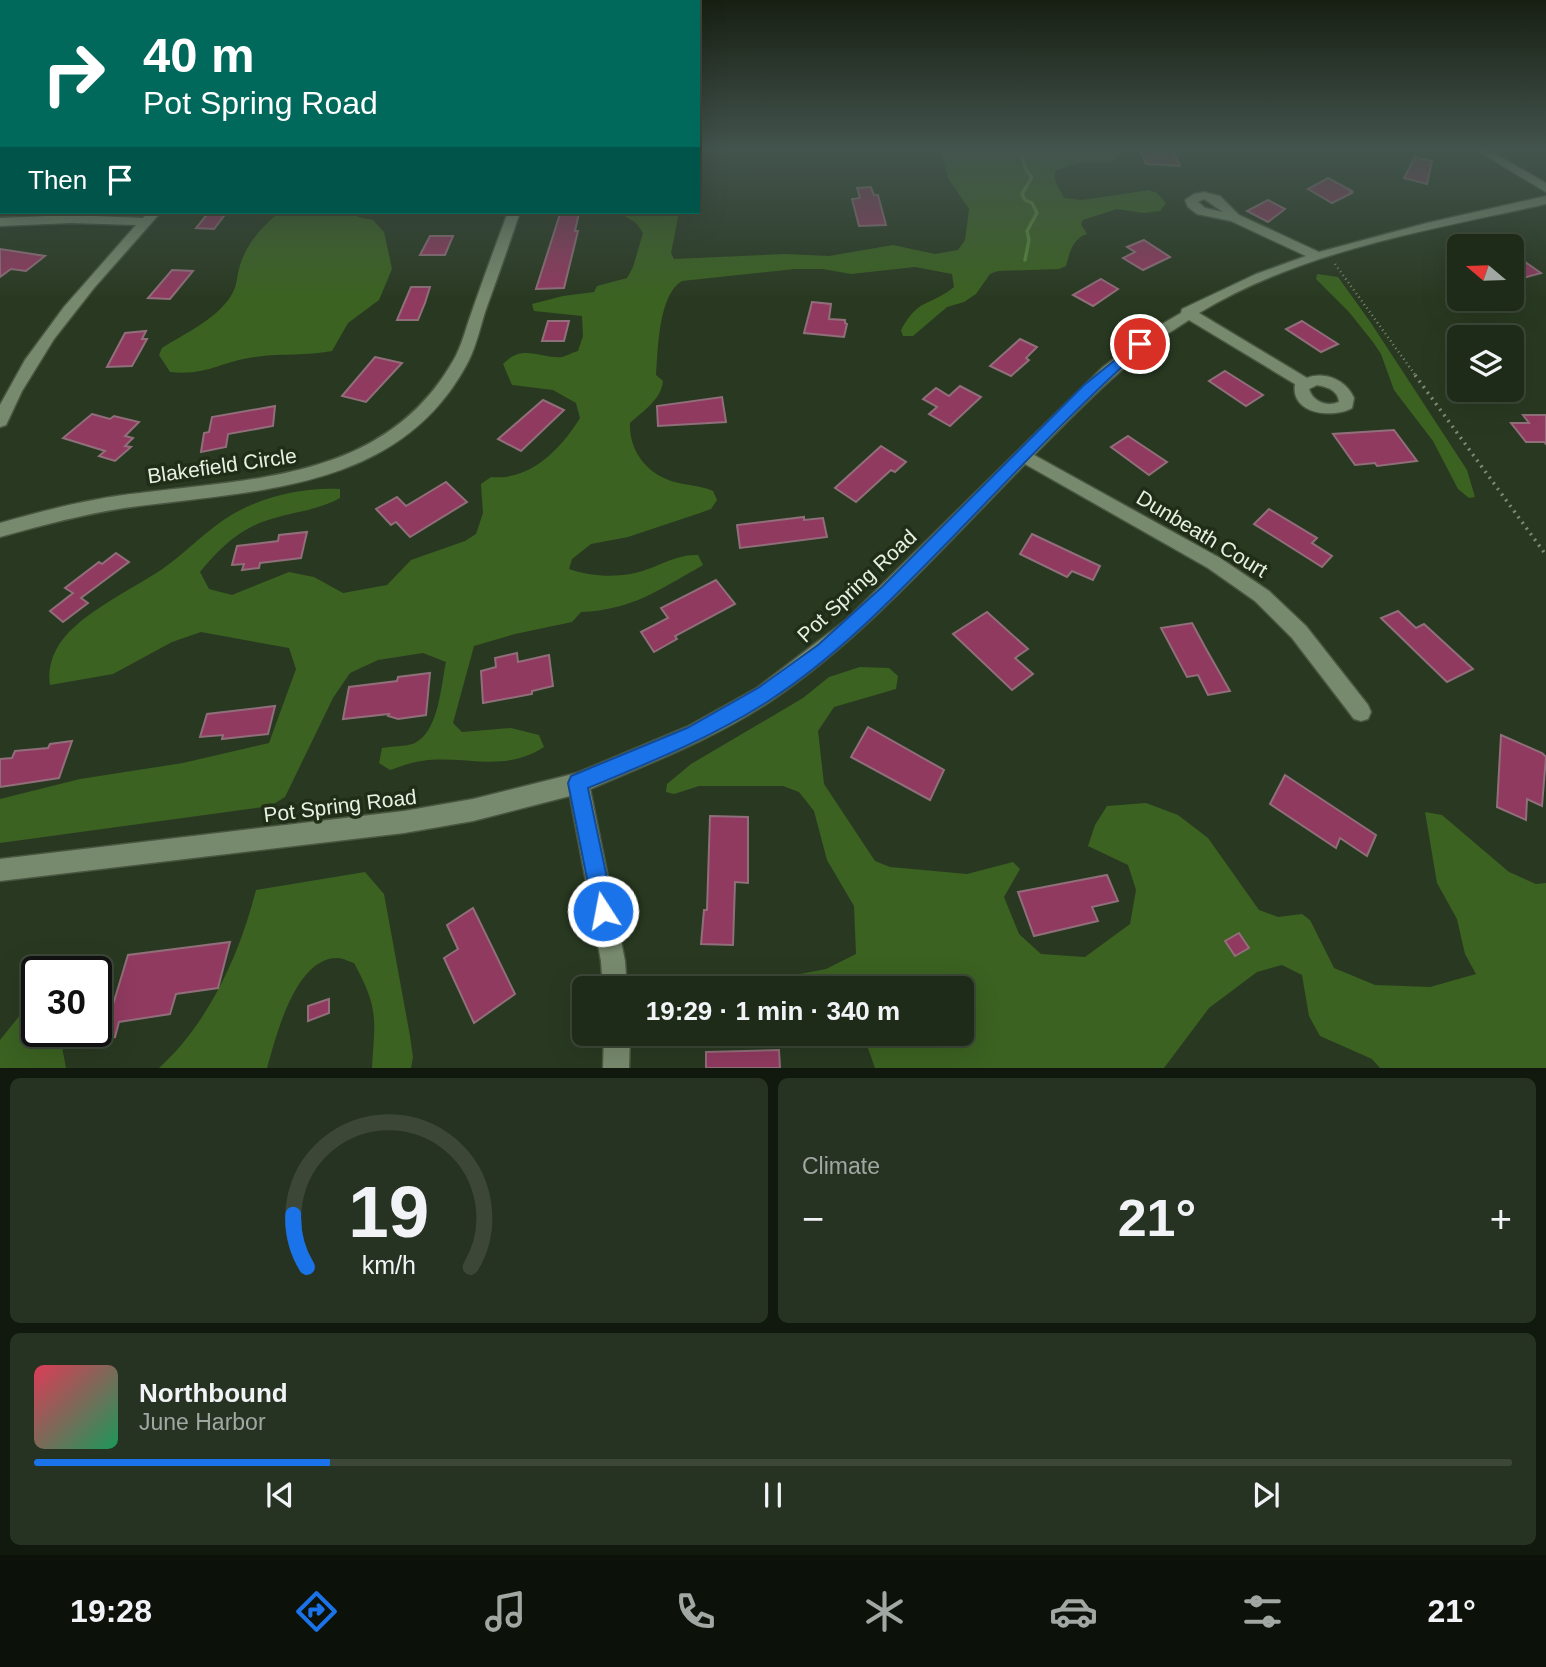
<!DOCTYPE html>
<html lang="en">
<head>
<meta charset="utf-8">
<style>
	:root { --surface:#1f2b19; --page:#273322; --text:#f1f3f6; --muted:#a1a7a2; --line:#3c4738; --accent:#1a73e8 }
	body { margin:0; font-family:Arial,sans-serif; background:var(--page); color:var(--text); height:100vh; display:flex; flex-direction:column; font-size:26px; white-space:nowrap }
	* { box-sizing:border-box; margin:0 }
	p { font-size:23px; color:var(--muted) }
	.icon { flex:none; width:38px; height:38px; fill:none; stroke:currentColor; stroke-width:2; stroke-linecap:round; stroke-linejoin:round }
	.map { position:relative; height:1068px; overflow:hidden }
	.details { display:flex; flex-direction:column; gap:10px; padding:10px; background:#11180e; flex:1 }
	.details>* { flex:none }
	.banner { position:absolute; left:0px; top:0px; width:700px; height:214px; box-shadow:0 7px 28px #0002,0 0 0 2px var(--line); background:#00695c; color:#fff; overflow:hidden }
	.needle { width:46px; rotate:289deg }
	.buttons { position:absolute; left:1447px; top:234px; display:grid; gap:14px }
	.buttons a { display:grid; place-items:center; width:77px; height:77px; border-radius:10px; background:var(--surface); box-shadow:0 7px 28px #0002,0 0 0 2px var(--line); font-size:35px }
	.speed { position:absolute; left:21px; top:956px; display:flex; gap:14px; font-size:35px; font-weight:700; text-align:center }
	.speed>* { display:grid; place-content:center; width:91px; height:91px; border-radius:50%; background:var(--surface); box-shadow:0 7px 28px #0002,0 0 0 2px var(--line); line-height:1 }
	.speed .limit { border:4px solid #111; border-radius:10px; background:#fff; color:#111 }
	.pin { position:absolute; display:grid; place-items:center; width:60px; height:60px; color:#fff; margin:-30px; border:4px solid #fff; border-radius:50%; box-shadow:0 2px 7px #0007 }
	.me { position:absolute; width:77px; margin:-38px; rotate:349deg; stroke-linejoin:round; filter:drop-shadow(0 0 5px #0008) }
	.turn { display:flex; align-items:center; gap:24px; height:147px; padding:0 28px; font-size:32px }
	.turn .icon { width:91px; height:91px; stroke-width:2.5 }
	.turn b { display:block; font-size:49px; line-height:60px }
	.then { display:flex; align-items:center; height:66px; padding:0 28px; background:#0003; gap:14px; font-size:26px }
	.big { font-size:52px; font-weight:700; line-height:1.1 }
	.details .card { flex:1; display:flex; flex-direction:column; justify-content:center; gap:10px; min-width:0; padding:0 24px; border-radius:10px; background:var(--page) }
	.details .dial { align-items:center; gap:0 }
	.dial svg { height:182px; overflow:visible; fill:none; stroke:var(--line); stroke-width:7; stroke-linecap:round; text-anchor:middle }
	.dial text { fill:var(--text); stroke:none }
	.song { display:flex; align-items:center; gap:21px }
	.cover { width:84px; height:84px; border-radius:10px; background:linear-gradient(135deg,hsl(350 70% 55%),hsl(150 70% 35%)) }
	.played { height:7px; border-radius:4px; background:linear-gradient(90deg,var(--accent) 20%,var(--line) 20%) }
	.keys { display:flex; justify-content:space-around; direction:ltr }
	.heat { display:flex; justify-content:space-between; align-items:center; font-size:38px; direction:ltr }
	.details .tiles { flex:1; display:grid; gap:10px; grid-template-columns:1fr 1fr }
	.card:last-child { grid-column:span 2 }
	.trip { position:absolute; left:572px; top:976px; width:402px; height:70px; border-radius:10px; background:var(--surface); box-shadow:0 7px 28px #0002,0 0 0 2px var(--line); font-weight:700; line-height:70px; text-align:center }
	.tabs { display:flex; height:112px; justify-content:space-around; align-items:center; background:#0c110a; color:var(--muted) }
	.tabs .icon { width:49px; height:49px }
	.tabs .current { color:var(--accent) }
	.tabs b { font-size:32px; color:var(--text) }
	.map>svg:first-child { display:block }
	.green { fill:#3b6221 }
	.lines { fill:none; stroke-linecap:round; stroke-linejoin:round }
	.stream { stroke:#59893a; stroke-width:3.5 }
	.building { fill:#903a5f; stroke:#906e7a; stroke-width:2 }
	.minor-casing { stroke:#495641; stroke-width:3 }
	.path-far1 { stroke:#7d8a76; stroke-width:2.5; stroke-dasharray:1 3.5; stroke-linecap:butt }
	.path { stroke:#7d8a76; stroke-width:3.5; stroke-dasharray:2 5; stroke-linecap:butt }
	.minor { fill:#788a6e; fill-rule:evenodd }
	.route { fill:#1a73e8; stroke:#114b97; stroke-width:2 }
	.labels { text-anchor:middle; stroke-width:7; stroke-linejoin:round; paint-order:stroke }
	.street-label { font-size:21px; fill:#e7f1e2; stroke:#202e17 }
</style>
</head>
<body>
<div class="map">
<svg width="1546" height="1069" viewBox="0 0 1546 1069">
	<rect width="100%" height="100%" fill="#293921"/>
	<g class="green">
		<path d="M941,150H1127L1113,162H1080L1055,171V180L1064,198L1082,200L1149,190L1157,193L1166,203L1160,211L1144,213L1117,209L1083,220L1081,224L1087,234C1072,239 1070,252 1066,266L1059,269L998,271L990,274L976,294L964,302L947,307L913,336H903L901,330C919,297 929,307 954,287L952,274L915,267L851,274L823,269H795L682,281C658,295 658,351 656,375L663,381C661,400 643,411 630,423C629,448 643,469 666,479C681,486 698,484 713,491L717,500L711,509L700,513L628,537L591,544L572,559L569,569C589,576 613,578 635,573C657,568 675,554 698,555L703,565C659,590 632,610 581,612L572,622L515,634L474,646L453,723L462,732L511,728L539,735L544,747C503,774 463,754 421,761C411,762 400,767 390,770L379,763L382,748C391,746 406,747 415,743C439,731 441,685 446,662L423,653L378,660L350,673L333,698L285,797L270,806L0,843V799L80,779L183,763L269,743L296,669L289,648L201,632L172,642L113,674L50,685C48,674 50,661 56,650C72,617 131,590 161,570C186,553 207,529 233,514C264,496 305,487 340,489V498C317,511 290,512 265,521C238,530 218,550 200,572L209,589L232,595L289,572L314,577L343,593L387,585L411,560L465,541L476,534L483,513L481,484L491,477C530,481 561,449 580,418L576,403L553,390L512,385L503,364C523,343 539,359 562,357C567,356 573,352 578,351L583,336L582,316L534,311L532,304L563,296L594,292L597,286L627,278L633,267L643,233L636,223L618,212H679L671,253L674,259L785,254L829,256L893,245L935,254L958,250L965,240L969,209L948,178Z"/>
		<path d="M280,212H357L358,217L373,220L384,232L392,269L379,300L348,323L332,351C306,356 281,353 255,357C222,361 207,376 170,372L159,355L162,348C185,333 222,317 234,290C237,284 237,275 239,269C245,245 262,226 280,212Z"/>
		<polygon points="1317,274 1338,277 1371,323 1467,470 1475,497 1469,498 1458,489 1433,441 1394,390 1381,354 1373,342 1349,312 1316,279"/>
		<polygon points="860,667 889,668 898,676 896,689 834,707 818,731 824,784 875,861 890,867 967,874 1013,862 1020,869 1004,897 1019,934 1041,954 1085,957 1130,924 1136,890 1128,865 1088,846 1095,825 1107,806 1146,803 1178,815 1208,838 1259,910 1278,917 1302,914 1310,920 1334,968 1375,985 1430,987 1476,974 1465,954 1457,919 1437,883 1425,812 1442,815 1509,872 1536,884 1546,883 1546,1068 1380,1068 1372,1059 1320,1036 1309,1016 1302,975 1282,965 1257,972 1209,1008 1164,1068 875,1068 863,1034 962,1034 962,989 722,989 826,969 856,954 854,906 827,860 814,811 799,792 783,786 699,786 674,794 666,792 667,784 691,764 803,698 829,677"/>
		<path d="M365,872L384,894L410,1036L413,1057L411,1068H372C375,1018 379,1009 354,963C350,962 343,958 338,958C295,957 276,1037 267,1068H159C208,1024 240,954 256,890Z"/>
		<polygon points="37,998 37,1031 59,1031 66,1068 0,1068 0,1040 33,999"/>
	</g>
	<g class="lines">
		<polyline class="stream" points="1014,150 1022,155 1026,170 1032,177 1022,194 1025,200 1032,203 1037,213 1027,231 1029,240 1025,260"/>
	</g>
	<g class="building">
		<polygon points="1140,150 1173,150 1180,166 1146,164"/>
		<polygon points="1415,157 1432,161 1427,184 1404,178"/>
		<polygon points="1328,178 1352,191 1350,192 1352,193 1332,203 1308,189"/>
		<polygon points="871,187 874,195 878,195 886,225 859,226 852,199 860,198 857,188"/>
		<polygon points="1268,200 1285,209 1268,222 1247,211"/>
		<polygon points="209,212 227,212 214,229 196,228"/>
		<polygon points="579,213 575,231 578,231 564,288 536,289 560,214"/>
		<polygon points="430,236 453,236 445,255 420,255"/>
		<polygon points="1144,240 1170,257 1143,270 1123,258 1135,252 1127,247"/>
		<polygon points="0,249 45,256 26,271 11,269 0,277"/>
		<polygon points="1512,253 1541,273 1512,281"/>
		<polygon points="172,270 193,271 170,299 148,298"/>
		<polygon points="1101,279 1118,289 1093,306 1073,295"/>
		<polygon points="411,287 430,287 425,303 418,320 397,320"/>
		<polygon points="812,302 831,304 829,319 845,320 845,323 847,324 844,337 804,333"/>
		<polygon points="548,321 569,321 564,341 542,341"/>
		<polygon points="1302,321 1338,344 1321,352 1286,329"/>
		<polygon points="146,331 142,339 147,339 132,366 107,367 125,333"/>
		<polygon points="1020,339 1037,347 1026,358 1029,360 1011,376 990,366"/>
		<polygon points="375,357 402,363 366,402 342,396"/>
		<polygon points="1225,371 1263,395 1246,406 1209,381"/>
		<polygon points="960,386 981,397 950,426 929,414 937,407 923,399 936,388 949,396"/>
		<polygon points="722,397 726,422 658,426 657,406"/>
		<polygon points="543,400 564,410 521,451 498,439"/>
		<polygon points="275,406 273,426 228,434 226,447 201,452 204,433 209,432 212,417"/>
		<polygon points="92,414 110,419 114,416 139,422 125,436 133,438 125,446 131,447 115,461 99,456 105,451 63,438"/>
		<polygon points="1523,415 1546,415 1546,444 1544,442 1526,442 1511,423 1529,423"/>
		<polygon points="1394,430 1417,461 1377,466 1375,463 1355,465 1333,434"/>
		<polygon points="1128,436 1167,462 1149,475 1111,447"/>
		<polygon points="881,446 906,462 895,472 891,470 856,502 835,488"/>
		<polygon points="446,482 467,502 410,537 396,522 391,525 376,509 397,497 406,506"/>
		<polygon points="1269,509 1317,538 1312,543 1332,556 1322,567 1254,524"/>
		<polygon points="804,517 804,520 823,518 827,537 740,548 737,525"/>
		<polygon points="307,532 301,558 260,563 259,568 242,570 244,564 232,565 237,546 278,541 279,535"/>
		<polygon points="1032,534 1100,566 1093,580 1072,571 1067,577 1020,554"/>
		<polygon points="116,553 129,562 81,598 88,603 63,622 50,611 73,593 65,588 99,562 102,564"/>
		<polygon points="716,580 735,604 675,636 677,639 654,652 641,632 668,618 661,608"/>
		<polygon points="1398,611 1416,628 1424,624 1473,669 1447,682 1381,618"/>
		<polygon points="987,612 1028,649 1015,658 1033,674 1012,690 953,634"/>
		<polygon points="1192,623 1205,647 1230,691 1208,695 1198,675 1187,677 1161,628"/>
		<polygon points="517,653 518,662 549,655 553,686 532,691 532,694 483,703 481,671 496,667 495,658"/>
		<polygon points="430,673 426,715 398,719 388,716 389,714 343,719 349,687 397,681 398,677"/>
		<polygon points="275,706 268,734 222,739 223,735 200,737 207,714"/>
		<polygon points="868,727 944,770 930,800 851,757"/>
		<polygon points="1501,735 1542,753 1546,757 1542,806 1527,799 1526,820 1497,807"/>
		<polygon points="72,741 59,778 0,787 0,759 12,758 15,751 48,748 50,744"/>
		<polygon points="1285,775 1376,835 1367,856 1340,838 1336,848 1270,804"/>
		<polygon points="710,816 748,817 748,883 735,882 733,945 701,944 704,910 707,910"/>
		<polygon points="1107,875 1118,901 1092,907 1098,921 1034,936 1018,892"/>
		<polygon points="473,908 515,994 474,1023 444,958 458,949 447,925"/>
		<polygon points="1239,933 1249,948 1235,956 1225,941"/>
		<polygon points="230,942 218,988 176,994 170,1014 119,1022 115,1037 96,1040 96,1010 112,1008 128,955"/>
		<polygon points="329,999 329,1013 308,1021 308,1006"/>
		<polygon points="779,1050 780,1068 706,1068 706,1052"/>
	</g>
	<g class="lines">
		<defs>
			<g id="minor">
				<polygon points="1476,150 1489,150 1546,183 1546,192"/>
				<path d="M1204,192L1220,196L1239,215L1319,252L1427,223L1546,196V204C1429,230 1303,250 1199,313L1307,378C1325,371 1346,380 1354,398L1352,408C1333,419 1290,414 1295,384L1189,320C1130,356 1083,405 1034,455L1220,558L1269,591L1306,626L1368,705L1371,712L1368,719L1361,721L1354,719L1292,638L1255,601L1208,568L1025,464C944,546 867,635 772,700C716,738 652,762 590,789L625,961L627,989H603L601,961L570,796L473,821L404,833L0,881V859L404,811L473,799L577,773L687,727L757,688L846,620L1102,368L1152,330L1181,313L1182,309L1256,274L1306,256L1231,221L1197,214L1188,207L1185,200L1194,194ZM1204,199L1223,212L1205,208L1198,202ZM1317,385C1327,387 1338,390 1339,402C1327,407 1313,402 1309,389Z"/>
				<polygon points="148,212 161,212 94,288 54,339 22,391 6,425 0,427 0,405 25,360 64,307 136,225 71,223 0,226 0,218 71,215 143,218"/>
				<path d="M508,212H520C509,245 497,279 485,312C480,328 476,347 468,362C402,488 263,490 139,506C92,512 46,524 0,537V523C46,510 92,498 140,493C258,478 386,478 453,361C461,348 465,331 470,317C482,282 495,247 508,212Z"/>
				<polygon points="604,1034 630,1034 629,1069 603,1069"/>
			</g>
		</defs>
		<use href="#minor" class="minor-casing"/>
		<polyline class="path-far1" points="1335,264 1416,376"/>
		<polyline class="path" points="1415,375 1546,555"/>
		<use href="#minor" class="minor"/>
	</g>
	<linearGradient id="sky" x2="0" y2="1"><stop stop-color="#171f12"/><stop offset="0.5" stop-color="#43544e"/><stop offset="1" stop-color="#43544e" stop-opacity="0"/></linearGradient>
	<rect width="1546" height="299" fill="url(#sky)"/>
	<path class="route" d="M1140,340L1144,341V347C1074,409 1010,478 944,546C890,601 835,658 770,700C713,737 651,762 588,788L614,911L611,919L603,922L595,919L568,783L571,776L687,728L758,688L818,645L882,587L1084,385Z"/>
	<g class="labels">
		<g class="street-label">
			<text transform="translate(222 466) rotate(-8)" y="7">Blakefield Circle</text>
			<text transform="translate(1202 534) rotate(31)" y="7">Dunbeath Court</text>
			<text transform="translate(857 586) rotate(-43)" y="7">Pot Spring Road</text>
			<text transform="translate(340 806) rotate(-7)" y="7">Pot Spring Road</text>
		</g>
	</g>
</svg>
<div class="buttons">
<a><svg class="needle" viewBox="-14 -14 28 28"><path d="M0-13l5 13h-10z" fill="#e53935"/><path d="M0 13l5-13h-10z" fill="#a1a7a2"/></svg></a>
<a><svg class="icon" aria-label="layers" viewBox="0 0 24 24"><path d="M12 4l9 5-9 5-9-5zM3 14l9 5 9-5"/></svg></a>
</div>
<div class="speed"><div class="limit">30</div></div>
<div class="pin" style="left:1140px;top:344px;background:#d93025"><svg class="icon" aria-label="arrive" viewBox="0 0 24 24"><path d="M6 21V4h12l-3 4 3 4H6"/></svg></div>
<svg class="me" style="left:603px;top:911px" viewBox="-20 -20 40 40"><circle r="17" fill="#1a73e8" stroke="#fff" stroke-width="3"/><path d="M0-11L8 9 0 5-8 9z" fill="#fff"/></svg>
<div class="trip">19:29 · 1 min · 340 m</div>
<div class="banner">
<div class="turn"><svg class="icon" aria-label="right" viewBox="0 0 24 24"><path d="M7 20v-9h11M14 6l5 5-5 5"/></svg><div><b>40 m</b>Pot Spring Road</div></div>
<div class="then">Then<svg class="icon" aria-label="arrive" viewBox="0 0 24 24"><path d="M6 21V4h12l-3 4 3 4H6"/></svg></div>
</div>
</div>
<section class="details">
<div class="tiles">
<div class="card dial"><svg viewBox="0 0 100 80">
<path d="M14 69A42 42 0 1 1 86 69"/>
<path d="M14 69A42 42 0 0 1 8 46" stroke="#1a73e8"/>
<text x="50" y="56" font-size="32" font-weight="700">19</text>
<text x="50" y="72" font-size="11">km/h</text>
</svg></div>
<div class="card"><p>Climate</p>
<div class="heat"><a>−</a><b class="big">21°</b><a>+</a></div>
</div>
<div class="card">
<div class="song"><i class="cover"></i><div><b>Northbound</b><p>June Harbor</p></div></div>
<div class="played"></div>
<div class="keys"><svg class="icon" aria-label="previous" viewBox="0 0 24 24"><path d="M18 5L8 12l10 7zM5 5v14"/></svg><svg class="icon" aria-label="pause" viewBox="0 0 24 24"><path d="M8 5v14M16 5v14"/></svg><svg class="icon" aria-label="next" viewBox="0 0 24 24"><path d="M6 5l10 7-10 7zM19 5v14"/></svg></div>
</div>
</div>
</section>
<nav class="tabs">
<b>19:28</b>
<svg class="icon current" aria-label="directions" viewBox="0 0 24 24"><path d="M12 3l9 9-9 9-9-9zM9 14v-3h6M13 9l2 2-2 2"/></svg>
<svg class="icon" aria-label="music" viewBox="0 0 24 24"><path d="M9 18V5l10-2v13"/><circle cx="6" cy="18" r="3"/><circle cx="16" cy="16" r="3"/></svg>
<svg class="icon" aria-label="phone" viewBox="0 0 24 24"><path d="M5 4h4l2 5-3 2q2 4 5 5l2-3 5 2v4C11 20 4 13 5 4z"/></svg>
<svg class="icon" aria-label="climate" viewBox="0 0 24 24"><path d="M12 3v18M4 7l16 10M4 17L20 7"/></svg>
<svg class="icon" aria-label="car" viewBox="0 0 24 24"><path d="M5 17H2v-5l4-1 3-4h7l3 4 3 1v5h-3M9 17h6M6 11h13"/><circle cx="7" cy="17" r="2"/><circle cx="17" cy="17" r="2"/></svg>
<svg class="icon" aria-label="filters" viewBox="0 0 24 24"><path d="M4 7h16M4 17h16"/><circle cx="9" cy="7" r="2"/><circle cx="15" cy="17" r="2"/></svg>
<b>21°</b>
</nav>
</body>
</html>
